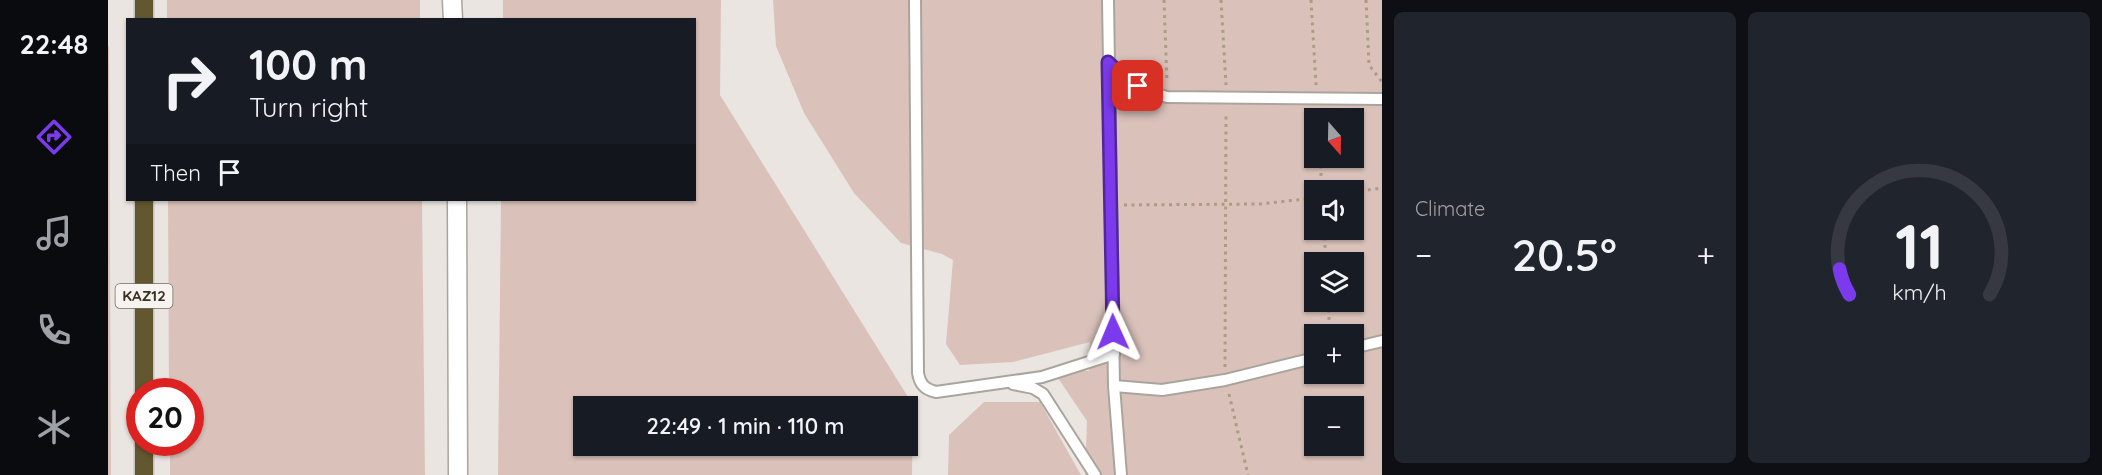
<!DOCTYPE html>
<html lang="en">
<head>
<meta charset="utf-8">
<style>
	:root { --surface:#171b24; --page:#20242c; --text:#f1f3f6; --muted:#9ea1a6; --line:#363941; --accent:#7c3aed }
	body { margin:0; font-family:Quicksand,sans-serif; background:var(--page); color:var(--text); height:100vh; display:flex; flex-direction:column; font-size:22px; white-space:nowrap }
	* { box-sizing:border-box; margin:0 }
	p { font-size:20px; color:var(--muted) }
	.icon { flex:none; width:33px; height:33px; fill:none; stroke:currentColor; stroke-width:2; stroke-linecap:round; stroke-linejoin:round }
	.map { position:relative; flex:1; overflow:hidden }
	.side { display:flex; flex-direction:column; gap:12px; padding:12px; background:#0d0f14; width:720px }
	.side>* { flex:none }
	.guide { position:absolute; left:18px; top:18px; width:570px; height:183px; border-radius:0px; box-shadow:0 2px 4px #0004; background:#171b24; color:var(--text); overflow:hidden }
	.needle { width:39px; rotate:160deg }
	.fabs { position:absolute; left:1196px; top:108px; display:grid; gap:12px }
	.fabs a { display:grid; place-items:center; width:60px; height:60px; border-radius:0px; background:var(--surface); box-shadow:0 2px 4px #0004; font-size:30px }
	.speed { position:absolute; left:18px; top:378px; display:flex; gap:12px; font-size:30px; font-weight:700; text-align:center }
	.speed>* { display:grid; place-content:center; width:78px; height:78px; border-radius:50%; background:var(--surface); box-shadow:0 2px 4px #0004; line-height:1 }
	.speed .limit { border:9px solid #d22; background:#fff; color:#111 }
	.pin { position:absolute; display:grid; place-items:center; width:51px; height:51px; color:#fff; margin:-26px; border-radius:12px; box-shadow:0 3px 9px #0006 }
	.me { position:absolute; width:66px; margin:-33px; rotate:359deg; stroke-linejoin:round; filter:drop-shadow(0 0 4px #0008) }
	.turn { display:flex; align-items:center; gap:21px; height:126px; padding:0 24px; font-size:27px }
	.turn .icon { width:78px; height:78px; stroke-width:2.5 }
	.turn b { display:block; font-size:42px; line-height:51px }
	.then { display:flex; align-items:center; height:57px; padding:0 24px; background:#0003; gap:12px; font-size:22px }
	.big { font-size:45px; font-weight:600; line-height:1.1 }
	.side .card { flex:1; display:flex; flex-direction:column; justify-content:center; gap:9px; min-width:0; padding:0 21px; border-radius:9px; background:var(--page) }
	.side .dial { align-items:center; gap:0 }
	.dial svg { height:156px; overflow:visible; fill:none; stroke:var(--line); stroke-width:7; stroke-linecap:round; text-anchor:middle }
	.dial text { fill:var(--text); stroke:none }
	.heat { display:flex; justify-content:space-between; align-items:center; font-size:33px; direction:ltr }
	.side .tiles { flex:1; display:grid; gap:12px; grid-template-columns:repeat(2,1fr) }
	.trip { position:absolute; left:465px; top:396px; width:345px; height:60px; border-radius:0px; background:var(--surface); box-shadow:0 2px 4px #0004; font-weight:600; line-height:60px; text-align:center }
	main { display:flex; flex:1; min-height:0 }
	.tab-bar { display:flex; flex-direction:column; width:108px; justify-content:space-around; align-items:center; background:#090b0e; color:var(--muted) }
	.tab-bar .icon { width:42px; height:42px }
	.tab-bar .active { color:var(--accent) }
	.tab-bar b { font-size:27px; color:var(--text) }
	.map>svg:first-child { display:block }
	.green { fill:#dac2bb; fill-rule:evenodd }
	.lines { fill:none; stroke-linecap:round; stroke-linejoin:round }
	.lane-casing { stroke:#aaa59c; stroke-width:14 }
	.street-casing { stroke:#aaa59c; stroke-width:21 }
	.highway-casing { stroke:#c4c2bd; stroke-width:21 }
	.path { stroke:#ab9d83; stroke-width:3; stroke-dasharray:3 4.5; stroke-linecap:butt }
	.lane { stroke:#fff; stroke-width:10 }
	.street { stroke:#fff; stroke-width:18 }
	.highway { stroke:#635730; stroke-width:18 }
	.route-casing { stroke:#51269a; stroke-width:15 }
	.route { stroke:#7c3aed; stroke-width:10 }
	.labels { text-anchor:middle; stroke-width:4.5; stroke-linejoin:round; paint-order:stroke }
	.shield { fill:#f7f3f0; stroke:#726c60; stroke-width:1.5 }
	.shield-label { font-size:15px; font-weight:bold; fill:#393222 }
</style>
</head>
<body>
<main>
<nav class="tab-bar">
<b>22:48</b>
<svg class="icon active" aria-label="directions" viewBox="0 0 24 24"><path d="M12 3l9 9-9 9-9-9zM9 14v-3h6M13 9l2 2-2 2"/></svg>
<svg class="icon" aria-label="music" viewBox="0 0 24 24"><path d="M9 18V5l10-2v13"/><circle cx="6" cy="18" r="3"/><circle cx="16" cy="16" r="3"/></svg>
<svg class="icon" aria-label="phone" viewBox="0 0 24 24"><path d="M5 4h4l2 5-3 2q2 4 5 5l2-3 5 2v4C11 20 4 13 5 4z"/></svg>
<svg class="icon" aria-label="climate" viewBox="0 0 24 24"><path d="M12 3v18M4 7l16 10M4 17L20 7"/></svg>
</nav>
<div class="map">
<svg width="1274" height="475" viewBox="0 0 1274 475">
	<rect width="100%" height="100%" fill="#eae5e0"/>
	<g class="green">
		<rect x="59" y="0" width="253" height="19"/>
		<path d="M395,0H613L612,95L805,405L804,475H390L393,200H586V20L395,19ZM800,406V446H476V406Z"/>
		<path d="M665,0H1274V475H977L979,421L950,378L970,371H981L982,342L905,362L852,365L838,344L845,260L834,254L793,243L746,193L696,113L668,46ZM1206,118H1245V158H1206ZM1206,190H1245V230H1206ZM1206,262H1245V302H1206ZM1206,334H1245V374H1206ZM1206,406H1245V446H1206Z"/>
		<polygon points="0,45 1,47 3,475 0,475"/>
		<polygon points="60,200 314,200 317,475 62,475 62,443 82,442 82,392 61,391"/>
		<polygon points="876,402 932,402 973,475 840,475 841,435"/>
	</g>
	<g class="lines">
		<defs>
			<g id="lane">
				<path d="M807,0L810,373C812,384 816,389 828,392L934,377L1006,354"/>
				<polyline points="1000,0 1006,386 1013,475"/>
				<path d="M1001,62C1020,81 1033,90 1059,97L1274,99"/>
				<polyline points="1245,348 1274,341"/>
				<polyline points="905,384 925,388 935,394 987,475"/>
				<polyline points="1006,386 1054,390 1117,380 1206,358"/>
			</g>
			<g id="street">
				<polyline points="344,0 345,20"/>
				<polyline points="349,200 350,475"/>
			</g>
			<g id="highway">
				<polyline points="36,0 36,20"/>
				<polyline points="36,200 36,392"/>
				<polyline points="36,442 36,475"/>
			</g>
		</defs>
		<use href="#lane" class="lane-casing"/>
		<use href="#street" class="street-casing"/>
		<use href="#highway" class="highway-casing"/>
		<g class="path">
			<polyline points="1056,0 1059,82"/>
			<polyline points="1113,0 1118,85"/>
			<polyline points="1203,0 1208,85"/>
			<polyline points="1258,0 1261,65 1274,82"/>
			<polyline points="1212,158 1214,190"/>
			<polyline points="1245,192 1274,188"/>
			<polyline points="1016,205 1152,204 1206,198"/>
			<polyline points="1216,230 1218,262"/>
			<polyline points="1220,302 1222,334"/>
			<polyline points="1117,367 1118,113"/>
			<polyline points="1121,394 1140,475"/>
		</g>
		<use href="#lane" class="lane"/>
		<use href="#street" class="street"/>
		<use href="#highway" class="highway"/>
	</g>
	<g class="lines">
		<defs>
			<polyline id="route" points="1005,332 1000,62 1018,80 1030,86"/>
		</defs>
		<use href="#route" class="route-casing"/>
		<use href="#route" class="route"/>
	</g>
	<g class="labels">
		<rect class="shield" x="7.5" y="284" width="57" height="24" rx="4.5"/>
		<g class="shield-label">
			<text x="36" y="301">KAZ12</text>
		</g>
	</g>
</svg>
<div class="fabs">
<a><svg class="needle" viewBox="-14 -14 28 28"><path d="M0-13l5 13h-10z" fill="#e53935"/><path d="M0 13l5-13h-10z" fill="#9ea1a6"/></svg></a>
<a><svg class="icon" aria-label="sound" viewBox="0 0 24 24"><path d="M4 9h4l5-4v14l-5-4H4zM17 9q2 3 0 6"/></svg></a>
<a><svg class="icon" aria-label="layers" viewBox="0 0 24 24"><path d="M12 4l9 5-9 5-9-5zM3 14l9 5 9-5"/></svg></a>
<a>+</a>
<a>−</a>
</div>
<div class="speed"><div class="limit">20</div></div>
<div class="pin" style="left:1030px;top:86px;background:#d93025"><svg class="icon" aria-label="arrive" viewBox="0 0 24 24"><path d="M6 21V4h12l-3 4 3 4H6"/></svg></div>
<svg class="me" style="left:1005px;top:332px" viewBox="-20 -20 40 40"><path d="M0-17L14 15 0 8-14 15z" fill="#7c3aed" stroke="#fff" stroke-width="4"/></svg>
<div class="trip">22:49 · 1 min · 110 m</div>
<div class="guide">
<div class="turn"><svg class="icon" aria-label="right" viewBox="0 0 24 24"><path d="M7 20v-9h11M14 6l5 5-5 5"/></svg><div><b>100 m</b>Turn right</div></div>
<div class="then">Then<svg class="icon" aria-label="arrive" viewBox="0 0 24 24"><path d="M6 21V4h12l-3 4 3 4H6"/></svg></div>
</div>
</div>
<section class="side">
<div class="tiles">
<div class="card"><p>Climate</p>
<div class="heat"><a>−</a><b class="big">20.5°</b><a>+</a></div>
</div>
<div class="card dial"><svg viewBox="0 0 100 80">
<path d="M14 69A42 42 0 1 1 86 69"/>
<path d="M14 69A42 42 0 0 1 9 56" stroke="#7c3aed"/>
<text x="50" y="56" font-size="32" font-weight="700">11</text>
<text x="50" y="72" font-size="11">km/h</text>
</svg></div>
</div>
</section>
</main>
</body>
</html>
